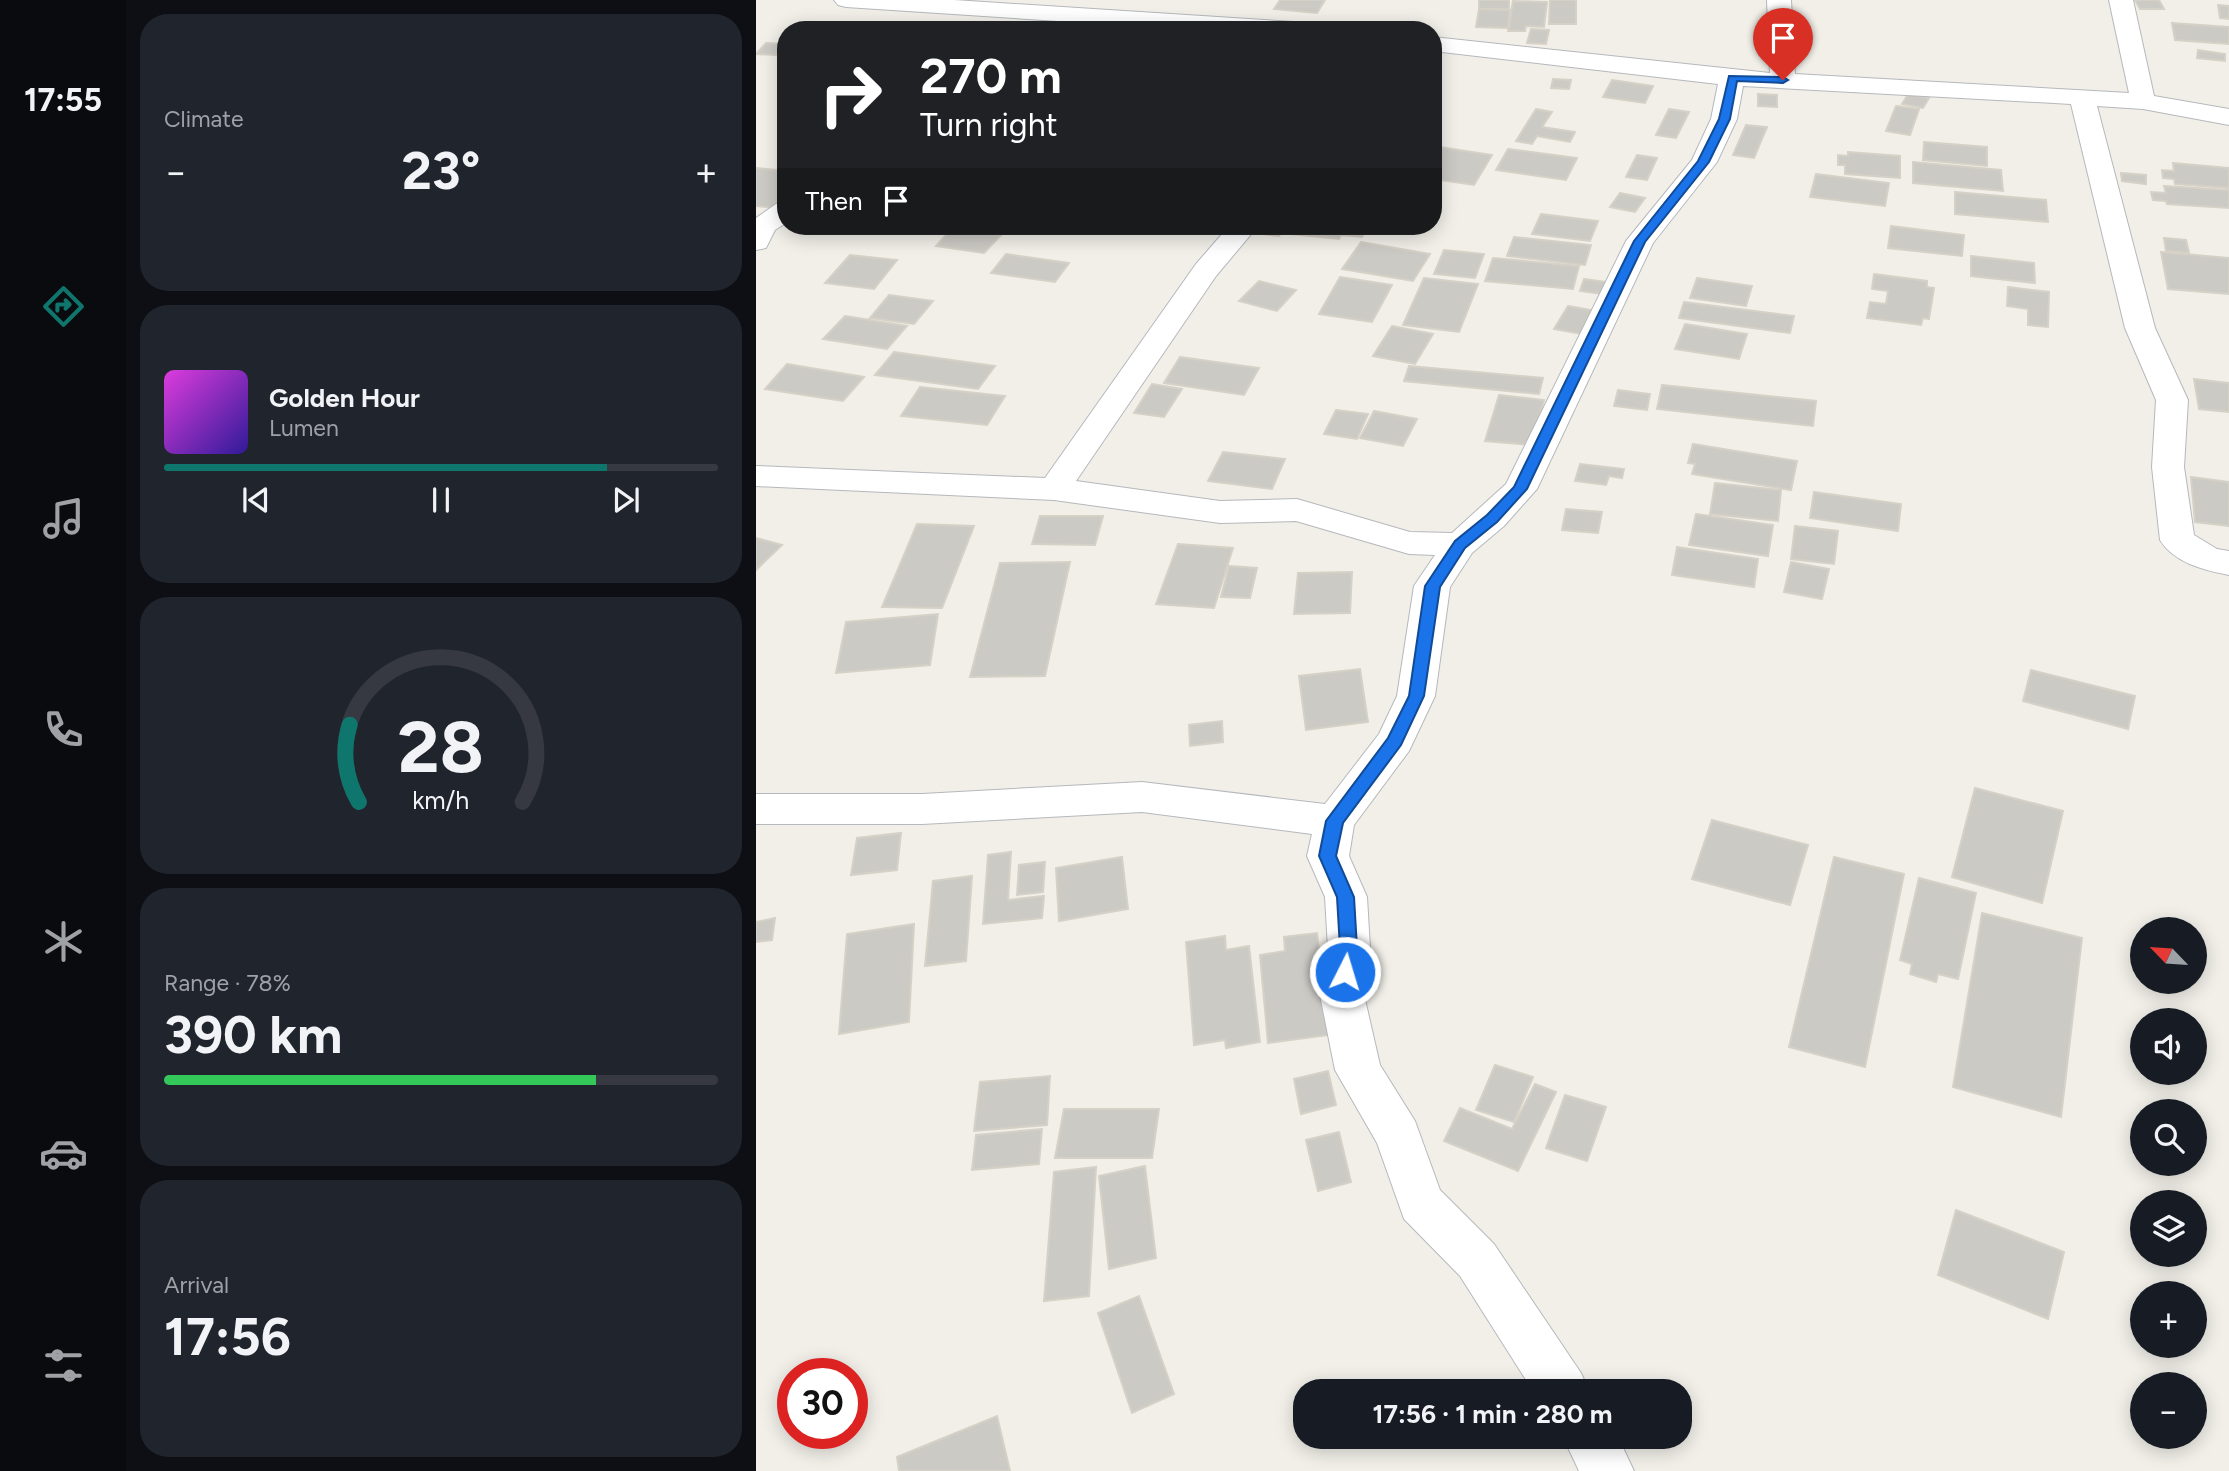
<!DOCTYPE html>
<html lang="en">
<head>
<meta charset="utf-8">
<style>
	:root { --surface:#171b24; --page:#20242c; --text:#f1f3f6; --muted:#9ea1a6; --line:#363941; --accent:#0f766e }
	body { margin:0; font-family:Figtree,sans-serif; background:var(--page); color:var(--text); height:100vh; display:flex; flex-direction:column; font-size:26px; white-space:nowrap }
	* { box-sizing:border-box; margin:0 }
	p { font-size:23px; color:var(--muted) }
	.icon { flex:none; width:38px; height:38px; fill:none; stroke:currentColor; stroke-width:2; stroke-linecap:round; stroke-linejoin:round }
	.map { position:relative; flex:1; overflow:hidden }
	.sheet { display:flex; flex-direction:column; gap:14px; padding:14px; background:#0d0f14; width:630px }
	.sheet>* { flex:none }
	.guide { position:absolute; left:21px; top:21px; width:665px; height:214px; border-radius:28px; box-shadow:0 4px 18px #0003; background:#202124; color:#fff; overflow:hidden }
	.needle { width:46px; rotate:295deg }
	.controls { position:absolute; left:1374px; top:917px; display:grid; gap:14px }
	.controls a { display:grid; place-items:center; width:77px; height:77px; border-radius:50%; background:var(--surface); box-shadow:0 4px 18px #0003; font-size:35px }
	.speed { position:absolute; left:21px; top:1358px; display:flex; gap:14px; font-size:35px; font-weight:700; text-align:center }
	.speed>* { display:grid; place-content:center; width:91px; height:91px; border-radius:50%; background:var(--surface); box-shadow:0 4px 18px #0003; line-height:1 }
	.speed .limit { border:10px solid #d22; background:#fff; color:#111 }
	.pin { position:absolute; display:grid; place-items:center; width:60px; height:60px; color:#fff; margin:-72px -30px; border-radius:50% 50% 50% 0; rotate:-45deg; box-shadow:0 0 7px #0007 }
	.pin .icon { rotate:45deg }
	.me { position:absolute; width:77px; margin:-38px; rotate:5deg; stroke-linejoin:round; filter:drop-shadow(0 0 5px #0008) }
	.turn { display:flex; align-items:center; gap:24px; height:147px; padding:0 28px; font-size:32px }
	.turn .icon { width:91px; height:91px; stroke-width:2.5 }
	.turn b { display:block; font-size:49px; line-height:60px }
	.then { display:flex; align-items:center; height:66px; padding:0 28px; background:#0003; gap:14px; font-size:26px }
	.big { font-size:52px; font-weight:700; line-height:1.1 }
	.sheet .widget { flex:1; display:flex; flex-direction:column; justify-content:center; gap:10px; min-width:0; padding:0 24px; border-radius:28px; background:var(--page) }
	.sheet .dial { align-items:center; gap:0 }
	.dial svg { height:182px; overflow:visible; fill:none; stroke:var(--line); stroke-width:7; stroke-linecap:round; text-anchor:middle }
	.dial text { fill:var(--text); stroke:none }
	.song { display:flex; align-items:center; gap:21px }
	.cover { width:84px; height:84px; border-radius:10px; background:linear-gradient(135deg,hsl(300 70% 55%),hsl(250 70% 35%)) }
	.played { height:7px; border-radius:4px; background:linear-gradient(90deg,var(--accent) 80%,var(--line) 80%) }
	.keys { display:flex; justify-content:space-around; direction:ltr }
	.heat { display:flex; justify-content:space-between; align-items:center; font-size:38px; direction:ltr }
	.charge { height:10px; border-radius:5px; background:linear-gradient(90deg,#34c759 78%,var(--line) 0) }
	.trip { position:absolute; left:537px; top:1379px; width:399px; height:70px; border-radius:28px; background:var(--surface); box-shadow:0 4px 18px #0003; font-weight:700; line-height:70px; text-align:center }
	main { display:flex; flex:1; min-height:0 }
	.tab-bar { display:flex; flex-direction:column; width:126px; justify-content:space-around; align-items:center; background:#090b0e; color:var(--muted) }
	.tab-bar .icon { width:49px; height:49px }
	.tab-bar .active { color:var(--accent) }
	.tab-bar b { font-size:32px; color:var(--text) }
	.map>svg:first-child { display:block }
	.building { fill:#cccac5; stroke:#d6d1c6; stroke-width:2 }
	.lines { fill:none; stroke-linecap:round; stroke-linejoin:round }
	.minor-casing { stroke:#b5b8bc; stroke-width:2 }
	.minor { fill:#fff; fill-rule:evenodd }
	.route { fill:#1a73e8; stroke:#114b97; stroke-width:2 }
</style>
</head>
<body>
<main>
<nav class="tab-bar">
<b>17:55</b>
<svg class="icon active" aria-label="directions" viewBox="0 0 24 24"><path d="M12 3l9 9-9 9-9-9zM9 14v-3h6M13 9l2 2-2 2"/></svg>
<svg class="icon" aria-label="music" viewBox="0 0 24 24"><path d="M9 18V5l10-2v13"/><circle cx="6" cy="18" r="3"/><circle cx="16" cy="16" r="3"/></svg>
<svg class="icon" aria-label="phone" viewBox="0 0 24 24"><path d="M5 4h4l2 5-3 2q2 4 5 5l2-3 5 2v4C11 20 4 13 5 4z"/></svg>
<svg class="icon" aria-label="climate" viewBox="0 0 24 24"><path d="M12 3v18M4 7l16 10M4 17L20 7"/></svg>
<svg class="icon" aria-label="car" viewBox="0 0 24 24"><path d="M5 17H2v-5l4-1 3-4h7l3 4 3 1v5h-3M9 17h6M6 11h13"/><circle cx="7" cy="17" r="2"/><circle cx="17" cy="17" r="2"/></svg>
<svg class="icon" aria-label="filters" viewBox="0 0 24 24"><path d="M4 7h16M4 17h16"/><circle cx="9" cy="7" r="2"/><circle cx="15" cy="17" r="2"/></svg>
</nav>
<section class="sheet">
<div class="widget"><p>Climate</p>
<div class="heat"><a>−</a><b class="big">23°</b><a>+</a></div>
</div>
<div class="widget">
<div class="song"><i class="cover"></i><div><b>Golden Hour</b><p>Lumen</p></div></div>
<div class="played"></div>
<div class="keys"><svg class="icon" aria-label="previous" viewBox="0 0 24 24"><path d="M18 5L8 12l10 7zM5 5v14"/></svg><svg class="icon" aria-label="pause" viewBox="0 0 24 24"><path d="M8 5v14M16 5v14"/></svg><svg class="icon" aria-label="next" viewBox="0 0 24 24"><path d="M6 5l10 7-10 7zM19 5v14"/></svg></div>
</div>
<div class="widget dial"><svg viewBox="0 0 100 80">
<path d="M14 69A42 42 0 1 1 86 69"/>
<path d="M14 69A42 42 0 0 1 10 35" stroke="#0f766e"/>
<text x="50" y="56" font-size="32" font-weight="700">28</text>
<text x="50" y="72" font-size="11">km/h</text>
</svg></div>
<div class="widget"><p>Range · 78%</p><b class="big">390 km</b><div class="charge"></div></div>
<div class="widget"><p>Arrival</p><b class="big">17:56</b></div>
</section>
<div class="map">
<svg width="1473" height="1471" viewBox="0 0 1473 1471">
	<rect width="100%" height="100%" fill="#f1efe8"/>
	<g class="building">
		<polygon points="524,0 569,0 561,13 518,9"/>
		<rect x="723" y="0" width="30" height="9"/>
		<polygon points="794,0 820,0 820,24 793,24"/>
		<polygon points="1379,0 1403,0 1408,9 1384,9"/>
		<polygon points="757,1 791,2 788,27 770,26 769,31 752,31"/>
		<polygon points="1462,5 1473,6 1473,19 1464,18"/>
		<polygon points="723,9 754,10 752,28 720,27"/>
		<polygon points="1416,23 1473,27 1473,44 1419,40"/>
		<polygon points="775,29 793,30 790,44 771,43"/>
		<polygon points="10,43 30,44 30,45 20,55 0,54"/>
		<polygon points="1442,50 1469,54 1469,61 1441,58"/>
		<polygon points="797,79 815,80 813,89 795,88"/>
		<polygon points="856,80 897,86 889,103 847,97"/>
		<polygon points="1002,94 1021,95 1021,107 1002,106"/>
		<polygon points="1152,94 1173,98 1167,108 1146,104"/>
		<polygon points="1140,106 1163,109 1154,135 1130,131"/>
		<polygon points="780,109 796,112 786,127 819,132 814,142 781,136 776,144 760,141"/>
		<polygon points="913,109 933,112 920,138 900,135"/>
		<polygon points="990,125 1011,127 998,158 977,155"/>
		<polygon points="1168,142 1231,147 1231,166 1167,160"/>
		<polygon points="677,146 736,155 718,185 677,179"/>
		<polygon points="752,149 821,158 810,180 740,170"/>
		<polygon points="1092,152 1144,156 1144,178 1089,174 1089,165 1082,165 1082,155 1092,156"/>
		<polygon points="881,155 901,158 891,180 870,177"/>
		<polygon points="1157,162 1245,170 1247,191 1157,183"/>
		<polygon points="1417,163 1473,168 1473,188 1419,184 1418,179 1407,178 1406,170 1418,171"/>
		<polygon points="0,168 30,171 30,200 24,208 0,206"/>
		<polygon points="1365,173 1390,175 1390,184 1366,181"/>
		<polygon points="1060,174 1133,183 1129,206 1054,197"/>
		<polygon points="1408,186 1473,190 1473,208 1411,204 1410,201 1397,200 1395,192 1410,193"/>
		<polygon points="1199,192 1290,200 1292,222 1199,214"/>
		<polygon points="864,193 889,198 879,212 854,207"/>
		<polygon points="785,214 842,221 834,241 776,234"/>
		<polygon points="198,226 209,226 248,232 228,253 180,246"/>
		<polygon points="511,226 527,228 529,226 611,226 606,237 585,235 583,239 525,233 523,236 507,234"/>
		<polygon points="1135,226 1208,235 1206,256 1132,248"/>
		<polygon points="758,237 835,245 829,265 751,256"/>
		<polygon points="1408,238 1430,240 1433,253 1410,251"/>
		<polygon points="605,242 674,254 657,281 586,269"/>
		<polygon points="688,250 728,254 719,278 678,274"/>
		<polygon points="1405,252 1473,258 1473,294 1412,289"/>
		<polygon points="250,254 313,263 299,282 235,273"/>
		<polygon points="94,255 141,260 118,289 69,283"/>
		<polygon points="1215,256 1278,263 1279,283 1215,276"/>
		<polygon points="737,258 823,266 817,289 729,281"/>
		<polygon points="1118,274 1171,281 1171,287 1178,288 1173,319 1167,318 1165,325 1111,318 1114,302 1130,304 1132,291 1116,289"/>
		<polygon points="584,277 636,285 616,322 563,314"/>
		<polygon points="668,278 722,284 703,332 647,325"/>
		<polygon points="941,278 996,286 990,306 934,298"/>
		<polygon points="828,279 858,283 853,295 824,291"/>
		<polygon points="503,281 540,290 521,311 483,301"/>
		<polygon points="1252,287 1293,292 1292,327 1272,325 1272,309 1251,306"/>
		<polygon points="133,295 177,301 158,324 114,318"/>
		<polygon points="928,302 1038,316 1034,333 923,318"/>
		<polygon points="812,306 840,311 826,334 798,329"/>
		<polygon points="89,316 151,326 131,349 67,339"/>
		<polygon points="929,324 991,334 983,359 919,349"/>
		<polygon points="636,326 677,334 659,364 617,356"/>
		<polygon points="138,352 239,366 222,389 119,375"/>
		<polygon points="424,357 503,368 488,395 408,383"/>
		<polygon points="31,364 108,377 87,401 9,389"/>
		<polygon points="653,366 787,378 783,394 648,381"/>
		<polygon points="1438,379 1473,383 1473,412 1443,409"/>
		<polygon points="396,384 426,389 408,417 378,413"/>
		<polygon points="906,385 1060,401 1057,426 901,409"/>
		<polygon points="164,387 249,396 231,425 145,416"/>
		<polygon points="862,390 894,394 891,410 858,406"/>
		<polygon points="743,395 788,400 775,445 729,441"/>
		<polygon points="580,410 612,414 601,439 568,434"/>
		<polygon points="618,411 661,419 647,446 604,438"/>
		<polygon points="937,444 1041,461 1035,490 936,474 939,464 932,463"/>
		<polygon points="467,452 529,459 516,489 452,481"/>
		<polygon points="824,464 868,469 866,478 853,476 850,485 819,481"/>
		<polygon points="1435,477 1473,482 1473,526 1439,522"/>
		<polygon points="959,483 1025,490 1022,521 954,514"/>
		<polygon points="1058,492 1145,504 1142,531 1054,518"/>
		<polygon points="810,509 846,512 842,533 806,530"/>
		<polygon points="940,514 1017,525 1012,556 933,545"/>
		<polygon points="284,516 347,516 339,545 276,544"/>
		<polygon points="161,524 218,526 186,608 126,607"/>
		<polygon points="1039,526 1082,531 1078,564 1035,559"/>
		<polygon points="0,538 26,545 0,570"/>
		<polygon points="422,544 477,548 458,608 400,604"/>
		<polygon points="921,547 1002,559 998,587 916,575"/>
		<polygon points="314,562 289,676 214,677 244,563"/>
		<polygon points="1035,562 1073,569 1066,599 1028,592"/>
		<polygon points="473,566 501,568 494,598 465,597"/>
		<polygon points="596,572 594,613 538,614 542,573"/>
		<polygon points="182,614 174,665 80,673 90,622"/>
		<polygon points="604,669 612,722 550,730 543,676"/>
		<polygon points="1275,670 1379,696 1372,729 1267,701"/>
		<polygon points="466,721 467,742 434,746 433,725"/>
		<polygon points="1219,788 1307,811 1286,903 1196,877"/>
		<polygon points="956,820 1052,845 1034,905 936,879"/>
		<polygon points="145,833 141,870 95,875 101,838"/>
		<polygon points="255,852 252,900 288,896 286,918 227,924 232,855"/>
		<polygon points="366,857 372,909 303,921 300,868"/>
		<polygon points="1078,857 1148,874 1109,1067 1033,1047"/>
		<polygon points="289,862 287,892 261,895 263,865"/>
		<polygon points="216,876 210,961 169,966 177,881"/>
		<polygon points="1163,878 1220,893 1202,979 1182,974 1180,982 1154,974 1156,964 1144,960"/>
		<polygon points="1226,913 1326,938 1305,1117 1197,1087"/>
		<polygon points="19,918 16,940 0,942 0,922"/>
		<polygon points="158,924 153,1022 83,1034 91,934"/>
		<polygon points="561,933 573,1035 512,1043 504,955 529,951 528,937"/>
		<polygon points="469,936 470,950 493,946 504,1042 470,1048 469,1040 438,1045 430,942"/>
		<polygon points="739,1065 777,1077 758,1122 720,1110"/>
		<polygon points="572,1071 580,1105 545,1114 538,1079"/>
		<polygon points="294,1076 291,1125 218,1131 224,1082"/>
		<polygon points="779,1084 800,1092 762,1171 688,1141 704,1108 756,1129"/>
		<polygon points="809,1095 850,1107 831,1161 790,1148"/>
		<polygon points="308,1109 403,1109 396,1158 299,1158"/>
		<polygon points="286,1129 283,1164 216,1170 220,1135"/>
		<polygon points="583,1132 595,1182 562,1191 550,1140"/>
		<polygon points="389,1166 400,1258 353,1269 343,1176"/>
		<polygon points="340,1167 333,1296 288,1301 298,1172"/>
		<polygon points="1200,1210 1308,1252 1292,1319 1182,1275"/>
		<polygon points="383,1296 418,1394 376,1413 342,1313"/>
		<polygon points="241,1416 254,1471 143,1471 141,1457"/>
	</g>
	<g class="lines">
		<defs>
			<g id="minor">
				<polygon points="78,0 198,0 553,23 561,25 565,30 440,30 90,7 82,5"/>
				<path d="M1011,0H1035L1039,74L1373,93L1353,0H1377L1398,96L1473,109V125L1387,109L1341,106L1399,328L1432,400L1428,467L1438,535L1461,549L1473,551V575C1448,570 1418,563 1404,540L1396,467L1400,400L1369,328L1315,104L987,86L981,119L961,162L897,243L781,489L748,526L716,553L694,587L679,696L653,751L598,825L593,856L611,897L614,948L608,995L624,1065L659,1121L684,1190L738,1244L825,1373L833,1391H777L704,1276L648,1219L621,1143L579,1070L564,995L572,948L569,897L551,856L556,834L386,812L166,824H0V794H166L386,782L569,804L623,734L641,696L658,586L679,555L653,554L540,521L464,523L298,500L0,486V466L289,478L440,264L473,226H502L460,276L320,481L464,501L541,499L654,532L696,533L750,484L870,241L936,160L955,119L962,84L677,51V37L1014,73Z"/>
				<polygon points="30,202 30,223 19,230 10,248 0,250 0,218 20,204"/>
				<polygon points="807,1437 862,1437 878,1471 823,1471"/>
			</g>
		</defs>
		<use href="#minor" class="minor-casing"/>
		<use href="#minor" class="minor"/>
	</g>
	<polygon class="route" points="973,76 1027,77 1032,80 1027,83 981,81 974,119 953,162 889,242 771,489 741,522 709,548 684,587 668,696 645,745 587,823 580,856 598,897 601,948 595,977 589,979 583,977 580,972 584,948 581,897 563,856 570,821 632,738 653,696 669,586 699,541 731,515 758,487 878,241 942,161 963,119"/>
</svg>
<div class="controls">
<a><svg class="needle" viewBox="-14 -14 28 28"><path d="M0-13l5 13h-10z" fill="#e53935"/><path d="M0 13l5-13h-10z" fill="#9ea1a6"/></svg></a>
<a><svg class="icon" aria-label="sound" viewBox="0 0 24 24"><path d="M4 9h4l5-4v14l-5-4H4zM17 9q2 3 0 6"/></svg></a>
<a><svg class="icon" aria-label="search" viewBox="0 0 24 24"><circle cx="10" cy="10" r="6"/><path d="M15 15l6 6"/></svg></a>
<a><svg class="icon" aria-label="layers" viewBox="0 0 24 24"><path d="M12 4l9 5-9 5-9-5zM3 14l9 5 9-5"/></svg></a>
<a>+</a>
<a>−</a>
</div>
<div class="speed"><div class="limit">30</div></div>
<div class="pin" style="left:1027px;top:80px;background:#d93025"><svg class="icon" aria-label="arrive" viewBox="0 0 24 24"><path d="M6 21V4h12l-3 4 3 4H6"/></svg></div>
<svg class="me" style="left:589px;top:972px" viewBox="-20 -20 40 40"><circle r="17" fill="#1a73e8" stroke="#fff" stroke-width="3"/><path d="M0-11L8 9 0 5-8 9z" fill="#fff"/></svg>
<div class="trip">17:56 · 1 min · 280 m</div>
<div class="guide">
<div class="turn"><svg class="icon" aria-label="right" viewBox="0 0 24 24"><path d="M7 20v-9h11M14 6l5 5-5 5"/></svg><div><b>270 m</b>Turn right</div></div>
<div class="then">Then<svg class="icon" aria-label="arrive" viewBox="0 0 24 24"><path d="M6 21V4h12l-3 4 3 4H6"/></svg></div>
</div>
</div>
</main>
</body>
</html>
